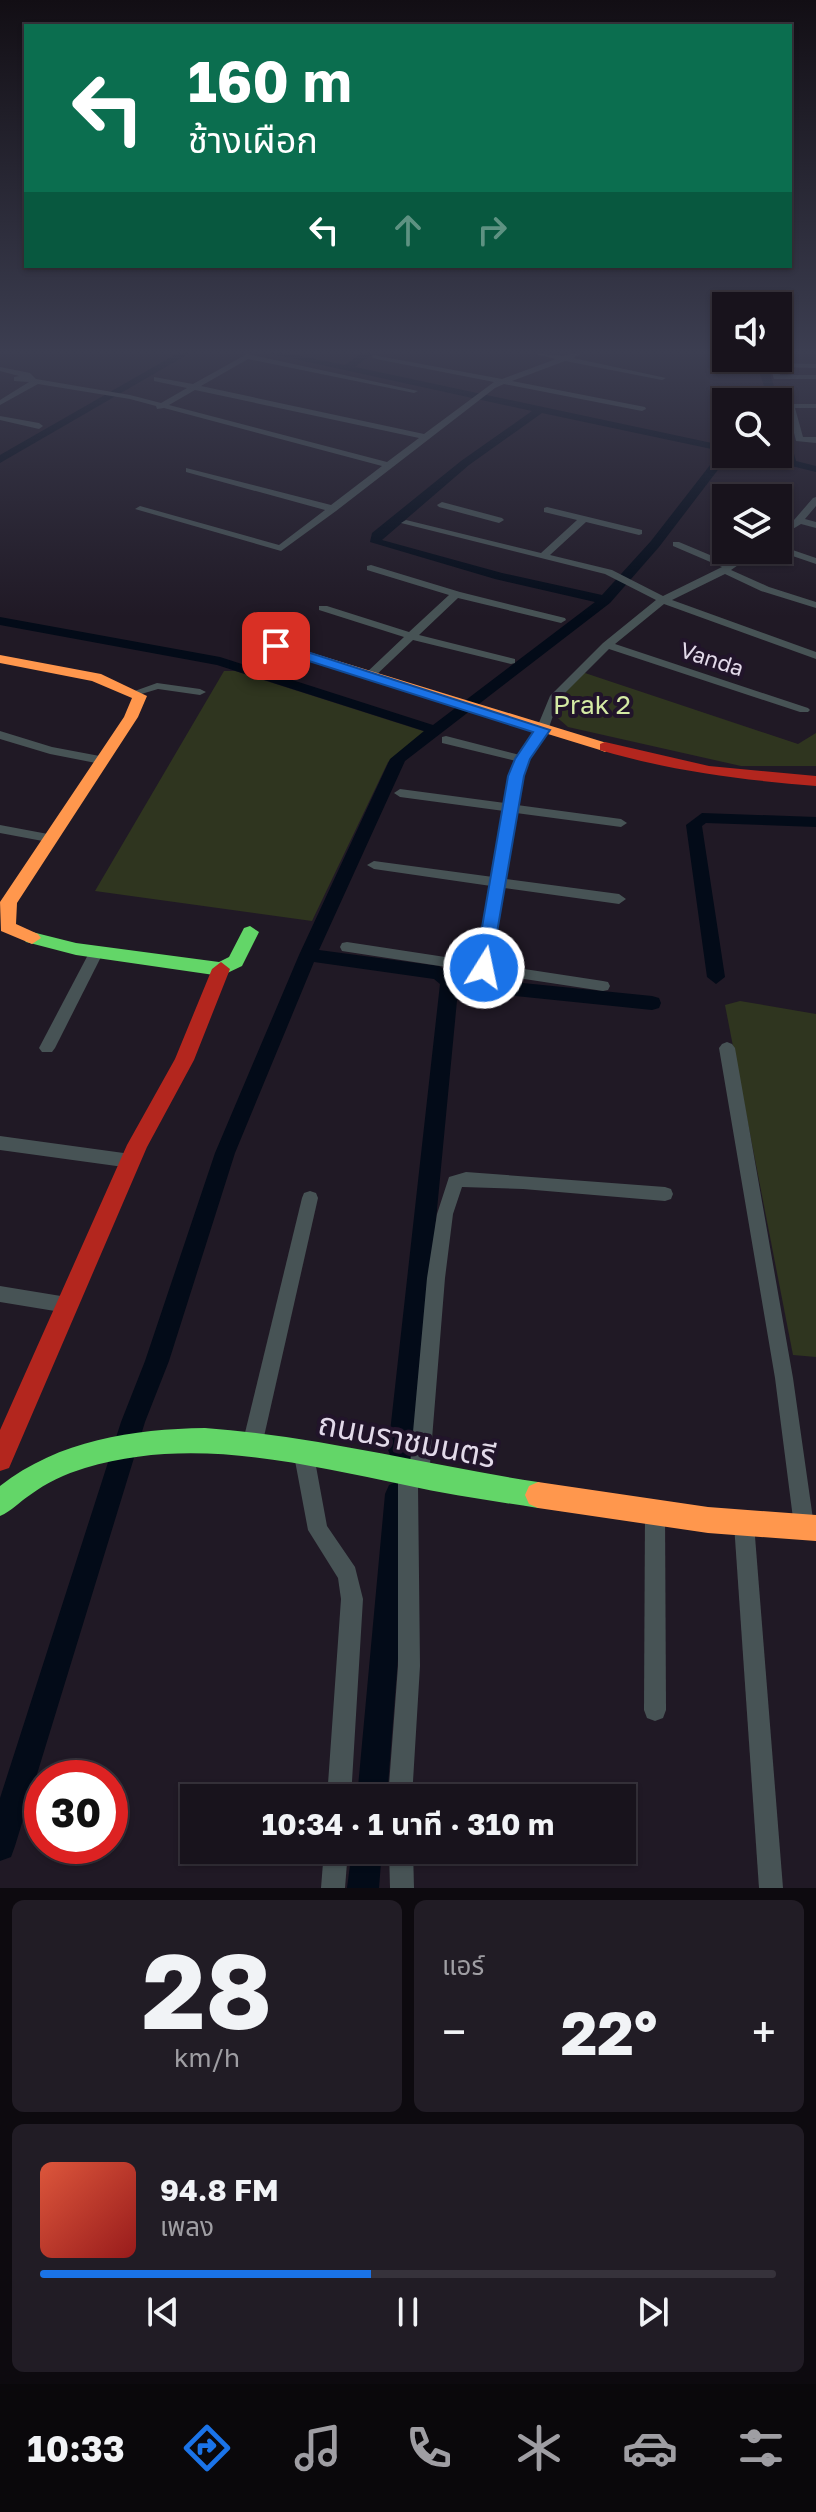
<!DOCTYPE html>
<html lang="th">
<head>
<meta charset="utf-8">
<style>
	:root { --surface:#18131c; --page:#211c25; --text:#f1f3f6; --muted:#9f9ea3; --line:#36323b; --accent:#1a73e8 }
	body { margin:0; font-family:"Golos Text","Noto Sans Thai",sans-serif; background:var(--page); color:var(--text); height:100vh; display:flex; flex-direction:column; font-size:30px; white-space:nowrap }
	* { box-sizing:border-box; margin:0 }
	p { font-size:26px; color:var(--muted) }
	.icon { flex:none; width:44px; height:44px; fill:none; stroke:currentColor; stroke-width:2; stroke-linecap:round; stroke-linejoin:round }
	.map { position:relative; height:1888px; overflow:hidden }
	.sheet { display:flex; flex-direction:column; gap:12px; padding:12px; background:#0d0a0f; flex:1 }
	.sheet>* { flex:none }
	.guide { position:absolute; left:24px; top:24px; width:768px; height:244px; border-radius:0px; box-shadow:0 2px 6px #0004,0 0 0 2px var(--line); background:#0b6e4f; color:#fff; overflow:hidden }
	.fabs { position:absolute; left:712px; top:292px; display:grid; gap:16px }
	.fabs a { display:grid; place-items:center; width:80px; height:80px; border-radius:0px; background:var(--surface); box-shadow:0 2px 6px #0004,0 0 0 2px var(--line); font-size:40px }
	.speed { position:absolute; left:24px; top:1760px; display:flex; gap:16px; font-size:40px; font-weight:700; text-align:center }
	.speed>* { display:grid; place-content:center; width:104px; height:104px; border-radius:50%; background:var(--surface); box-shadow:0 2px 6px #0004,0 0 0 2px var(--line); line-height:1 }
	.speed .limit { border:12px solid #d22; background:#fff; color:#111 }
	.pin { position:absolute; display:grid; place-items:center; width:68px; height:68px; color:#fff; margin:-34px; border-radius:16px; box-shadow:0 4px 12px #0006 }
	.me { position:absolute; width:88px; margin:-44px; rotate:10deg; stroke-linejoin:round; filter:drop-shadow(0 0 6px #0008) }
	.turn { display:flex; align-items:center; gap:28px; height:168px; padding:0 32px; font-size:36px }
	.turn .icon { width:104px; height:104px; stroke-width:2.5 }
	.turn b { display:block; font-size:56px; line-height:68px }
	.lanes { display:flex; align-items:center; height:76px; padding:0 32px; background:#0003; justify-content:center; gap:40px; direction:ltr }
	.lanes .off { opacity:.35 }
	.big { font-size:60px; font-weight:700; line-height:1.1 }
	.sheet .widget { flex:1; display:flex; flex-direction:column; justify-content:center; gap:12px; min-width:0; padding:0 28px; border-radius:12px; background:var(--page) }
	.sheet .dial { align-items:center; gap:0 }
	.dial b { font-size:104px; line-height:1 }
	.song { display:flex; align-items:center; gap:24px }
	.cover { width:96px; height:96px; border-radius:12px; background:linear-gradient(135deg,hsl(10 70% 55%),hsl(0 70% 35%)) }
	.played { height:8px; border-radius:4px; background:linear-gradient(90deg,var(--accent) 45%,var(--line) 45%) }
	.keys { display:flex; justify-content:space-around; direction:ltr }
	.heat { display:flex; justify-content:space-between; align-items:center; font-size:44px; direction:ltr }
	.sheet .tiles { flex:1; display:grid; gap:12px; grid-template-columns:1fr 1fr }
	.widget:last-child { grid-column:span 2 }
	.trip { position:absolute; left:180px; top:1784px; width:456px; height:80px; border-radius:0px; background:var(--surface); box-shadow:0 2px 6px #0004,0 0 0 2px var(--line); font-weight:700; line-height:80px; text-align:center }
	.tabs { display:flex; height:128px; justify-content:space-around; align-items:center; background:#0a080b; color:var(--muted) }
	.tabs .icon { width:56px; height:56px }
	.tabs .on { color:var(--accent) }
	.tabs b { font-size:36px; color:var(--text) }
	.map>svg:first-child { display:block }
	.green { fill:#2f351f }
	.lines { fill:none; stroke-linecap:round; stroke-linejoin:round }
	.canal { fill:#030b18; fill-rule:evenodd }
	.street { fill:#475355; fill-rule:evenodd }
	.fast { fill:#63d668; fill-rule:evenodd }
	.slow { fill:#ff974d; fill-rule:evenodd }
	.jam { fill:#b3261e; fill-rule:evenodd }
	.route { fill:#1a73e8; stroke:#114b97; stroke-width:2 }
	.labels { text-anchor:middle; stroke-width:8; stroke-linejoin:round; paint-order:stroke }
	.far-street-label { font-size:22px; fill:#e2d9e9; stroke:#21142a }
	.park-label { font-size:26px; fill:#d4eaa4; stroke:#21142a }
	.near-street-label { font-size:32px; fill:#e2d9e9; stroke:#21142a }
</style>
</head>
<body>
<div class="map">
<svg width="816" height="1888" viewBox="0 0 816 1888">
	<rect width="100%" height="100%" fill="#201925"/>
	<g class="green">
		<polygon points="224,671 235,671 426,732 388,762 312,921 95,891"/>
		<polygon points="582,672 798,744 816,733 816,766 741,766 568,727 552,713 557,693"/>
		<polygon points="740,1001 816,1014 816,1357 793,1355 725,1005"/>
	</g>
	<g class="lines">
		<g class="canal">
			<polygon points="178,353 190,353 0,463 0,455"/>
			<path d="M267,353H286L345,365L362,353H374L355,367L726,446V454H730L659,547L610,603L405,761L319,950L439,966L454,976L652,996L659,998L661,1003L659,1008L652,1010L458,990L414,1450L410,1459L401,1462L392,1459L388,1450L440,984L434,979L314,962L235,1153L169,1361L145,1422L15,1846L11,1857L0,1861V1798L121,1422L145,1361L215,1153L299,955L390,759L424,731L217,665L0,625V617L220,657L433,725L595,602L495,579L370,542L372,533L461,461L532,411ZM542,413L721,451L651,541L602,595L502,573L382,540L469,465Z"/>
			<polygon points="755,358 765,358 779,402 778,404 769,402"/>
			<polygon points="778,412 783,415 796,461 816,466 816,472 743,454 764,454 784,458 778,435"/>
			<polygon points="702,813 816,817 816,827 706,823 702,826 725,977 716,984 707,977 686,825"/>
			<polygon points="398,1481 407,1485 411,1494 387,1798 357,1798 385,1494 389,1485"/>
			<polygon points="352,1850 382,1850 379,1888 347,1888"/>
		</g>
		<g class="street">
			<path d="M532,353L564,356L572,353H583L573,358L666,378L662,380L565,361L512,381L645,407L646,409L642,411L504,384L495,388L336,511L281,551L135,509L140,506L279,545L325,510L186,472V468L331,505L382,466L164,408L157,409L156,406L130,399L38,384L0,405V400L29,382L14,381V377L19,376L0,371V367L30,373L36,379L130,395L161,403L187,388L154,381V377L193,384L247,354L418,391L414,393L248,359L201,386L424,434L494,382L376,359L372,357L373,355L502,379L556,359ZM195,390L419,438L387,462L169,405Z"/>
			<polygon points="769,363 816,364 816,368 777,367 780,375 816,375 816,379 774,379"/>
			<polygon points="787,404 816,404 816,408 795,408 803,437 816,437 816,443 796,441"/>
			<polygon points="0,416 39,423 43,426 39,429 0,420"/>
			<polygon points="816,497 816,506 805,519 816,522 816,528 801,524 778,538 778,531 794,520 813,498"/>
			<polygon points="442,502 502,518 504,520 499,523 439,507 437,505"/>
			<polygon points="547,507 642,530 642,534 639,535 586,522 550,555 612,570 663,596 722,567 673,546 673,542 679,542 729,563 748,550 760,550 731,570 769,587 816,602 816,608 761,591 725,574 672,600 816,652 816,659 664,604 615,644 808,708 810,710 808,712 800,712 609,649 559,699 548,730 529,759 522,776 517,805 621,819 627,823 621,827 516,813 506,879 619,894 626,899 619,904 504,888 492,964 603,981 608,982 610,986 608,990 603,991 342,951 340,947 342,943 347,942 478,962 491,886 374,869 367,865 374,861 493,877 504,811 400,797 394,793 400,789 505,803 510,776 516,761 442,743 442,737 446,736 520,755 536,730 550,696 603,643 656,600 605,574 401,523 406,520 541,553 577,520 544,512 544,508"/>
			<polygon points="725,515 726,515 726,522 720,518"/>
			<polygon points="778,545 816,558 816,564 775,550 778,550"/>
			<polygon points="371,565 460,592 565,618 566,620 561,623 458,598 419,635 515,659 515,663 511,664 413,640 373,678 365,678 365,674 404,637 319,610 319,606 327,606 409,632 449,595 367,570 367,566"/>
			<polygon points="157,683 200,689 206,692 200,695 158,689 138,695 132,692"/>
			<polygon points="0,731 52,747 105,757 107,760 101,764 50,754 0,739"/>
			<polygon points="0,825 48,834 54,838 48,842 0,833"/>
			<polygon points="97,946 104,951 55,1048 52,1052 42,1052 39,1048 90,951"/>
			<polygon points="727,1042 732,1044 735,1048 793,1378 814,1526 811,1533 804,1536 797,1533 794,1526 775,1378 719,1048 722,1044"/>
			<polygon points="0,1136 131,1154 137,1156 139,1161 137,1166 131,1168 0,1150"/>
			<polygon points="466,1172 665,1187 671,1189 673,1194 671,1199 665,1201 523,1189 462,1187 453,1214 445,1278 429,1476 426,1483 418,1485 420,1666 412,1798 388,1798 398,1666 398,1474 401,1467 410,1465 427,1278 437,1214 449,1177"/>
			<polygon points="310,1191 316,1193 318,1198 263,1441 260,1448 253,1450 246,1448 243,1441 302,1198 304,1193"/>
			<polygon points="0,1286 67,1297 73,1299 76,1305 73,1311 67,1313 0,1302"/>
			<polygon points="303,1440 310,1443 313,1450 327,1526 355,1567 363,1599 351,1798 327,1798 341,1599 338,1578 308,1530 293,1450 296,1443"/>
			<polygon points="655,1501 662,1504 665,1511 666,1710 663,1718 655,1721 647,1718 644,1710 645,1511 648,1504"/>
			<polygon points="744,1514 751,1517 754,1524 783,1888 759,1888 734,1524 737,1517"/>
			<polygon points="324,1850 348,1850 345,1888 321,1888"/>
			<polygon points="389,1850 413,1850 414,1888 390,1888"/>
		</g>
		<g class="fast">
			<polygon points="250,926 259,932 242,966 221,976 76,955 26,942 23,938 32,932 76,943 219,962 229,957 244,928"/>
			<path d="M205,1428C317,1436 427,1465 538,1482L547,1486L551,1495L547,1504L538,1508C494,1501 449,1495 405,1485C298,1463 192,1436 85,1468C65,1474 46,1483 30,1495C19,1502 12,1511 0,1516V1486C59,1440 133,1429 205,1428Z"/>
		</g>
		<g class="slow">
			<polygon points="276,642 610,744 613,747 605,752 600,750 271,649 269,646"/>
			<polygon points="0,655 101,674 147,696 138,717 17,903 16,924 38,934 41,938 32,944 1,931 0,902 124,717 132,698 92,681 0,663"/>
			<polygon points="538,1482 708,1507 816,1515 816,1541 708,1533 538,1508 529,1504 525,1495 529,1486"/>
		</g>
		<g class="jam">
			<path d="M605,742L709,766L816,776V786C742,780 671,771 600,750V744Z"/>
			<polygon points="221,962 230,969 194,1060 147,1147 9,1468 0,1471 0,1430 127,1145 175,1059 212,969"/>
		</g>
	</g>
	<linearGradient id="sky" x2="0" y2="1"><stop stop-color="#120e14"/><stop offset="0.57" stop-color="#3c3e51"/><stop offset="1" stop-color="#3c3e51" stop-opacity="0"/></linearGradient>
	<rect width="816" height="617" fill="url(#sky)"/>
	<polygon class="route" points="276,642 550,730 530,759 524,776 490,973 477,973 475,968 508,776 515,759 533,732 271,649 271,643"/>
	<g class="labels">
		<g class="far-street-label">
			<text transform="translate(712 659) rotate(18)" y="8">Vanda</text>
		</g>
		<g class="park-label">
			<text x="592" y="714">Prak 2</text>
		</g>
		<g class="near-street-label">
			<text transform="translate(407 1440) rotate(11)" y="11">ถนนราชมนตรี</text>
		</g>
	</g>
</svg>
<div class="fabs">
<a><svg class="icon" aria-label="sound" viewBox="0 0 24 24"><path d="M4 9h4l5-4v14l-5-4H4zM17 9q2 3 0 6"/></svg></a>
<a><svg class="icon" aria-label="search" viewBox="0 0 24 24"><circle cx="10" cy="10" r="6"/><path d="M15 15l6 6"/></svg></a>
<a><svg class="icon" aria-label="layers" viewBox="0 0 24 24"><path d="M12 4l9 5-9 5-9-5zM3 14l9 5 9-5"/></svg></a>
</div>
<div class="speed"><div class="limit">30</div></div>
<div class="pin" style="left:276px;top:646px;background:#d93025"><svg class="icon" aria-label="arrive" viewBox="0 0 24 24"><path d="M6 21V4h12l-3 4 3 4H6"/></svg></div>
<svg class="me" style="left:484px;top:968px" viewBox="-20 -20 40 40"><circle r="17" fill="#1a73e8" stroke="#fff" stroke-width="3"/><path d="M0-11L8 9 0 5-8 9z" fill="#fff"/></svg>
<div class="trip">10:34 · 1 นาที · 310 m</div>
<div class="guide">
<div class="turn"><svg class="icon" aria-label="left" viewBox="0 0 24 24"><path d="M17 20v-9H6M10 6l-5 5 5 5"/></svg><div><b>160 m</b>ช้างเผือก</div></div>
<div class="lanes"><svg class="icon" aria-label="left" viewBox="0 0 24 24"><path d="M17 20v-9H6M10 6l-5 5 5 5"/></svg><svg class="icon off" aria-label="ahead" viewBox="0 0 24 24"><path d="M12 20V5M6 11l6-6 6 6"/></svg><svg class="icon off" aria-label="right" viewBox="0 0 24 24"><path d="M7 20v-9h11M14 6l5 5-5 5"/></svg></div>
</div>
</div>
<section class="sheet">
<div class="tiles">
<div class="widget dial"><b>28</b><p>km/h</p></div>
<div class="widget"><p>แอร์</p>
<div class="heat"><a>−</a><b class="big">22°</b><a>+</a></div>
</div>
<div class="widget">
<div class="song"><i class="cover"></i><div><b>94.8 FM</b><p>เพลง</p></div></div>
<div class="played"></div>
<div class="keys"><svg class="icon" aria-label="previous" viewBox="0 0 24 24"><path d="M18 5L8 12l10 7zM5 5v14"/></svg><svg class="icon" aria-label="pause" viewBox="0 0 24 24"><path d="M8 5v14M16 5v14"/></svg><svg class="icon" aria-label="next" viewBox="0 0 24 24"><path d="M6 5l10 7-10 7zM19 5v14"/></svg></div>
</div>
</div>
</section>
<nav class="tabs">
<b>10:33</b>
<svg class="icon on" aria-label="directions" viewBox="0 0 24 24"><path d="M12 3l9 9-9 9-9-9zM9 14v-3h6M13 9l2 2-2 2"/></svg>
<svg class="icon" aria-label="music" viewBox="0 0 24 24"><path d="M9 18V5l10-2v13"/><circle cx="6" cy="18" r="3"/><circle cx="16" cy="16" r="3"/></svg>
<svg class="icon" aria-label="phone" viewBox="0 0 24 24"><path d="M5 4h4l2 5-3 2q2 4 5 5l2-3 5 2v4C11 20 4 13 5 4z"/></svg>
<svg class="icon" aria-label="climate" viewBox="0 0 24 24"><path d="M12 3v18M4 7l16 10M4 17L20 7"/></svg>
<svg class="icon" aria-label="car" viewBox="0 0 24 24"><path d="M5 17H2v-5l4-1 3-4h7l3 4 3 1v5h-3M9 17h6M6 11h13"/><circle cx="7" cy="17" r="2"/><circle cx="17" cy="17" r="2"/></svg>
<svg class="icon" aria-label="filters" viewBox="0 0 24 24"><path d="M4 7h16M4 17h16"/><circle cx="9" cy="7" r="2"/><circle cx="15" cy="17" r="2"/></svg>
</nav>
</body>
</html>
